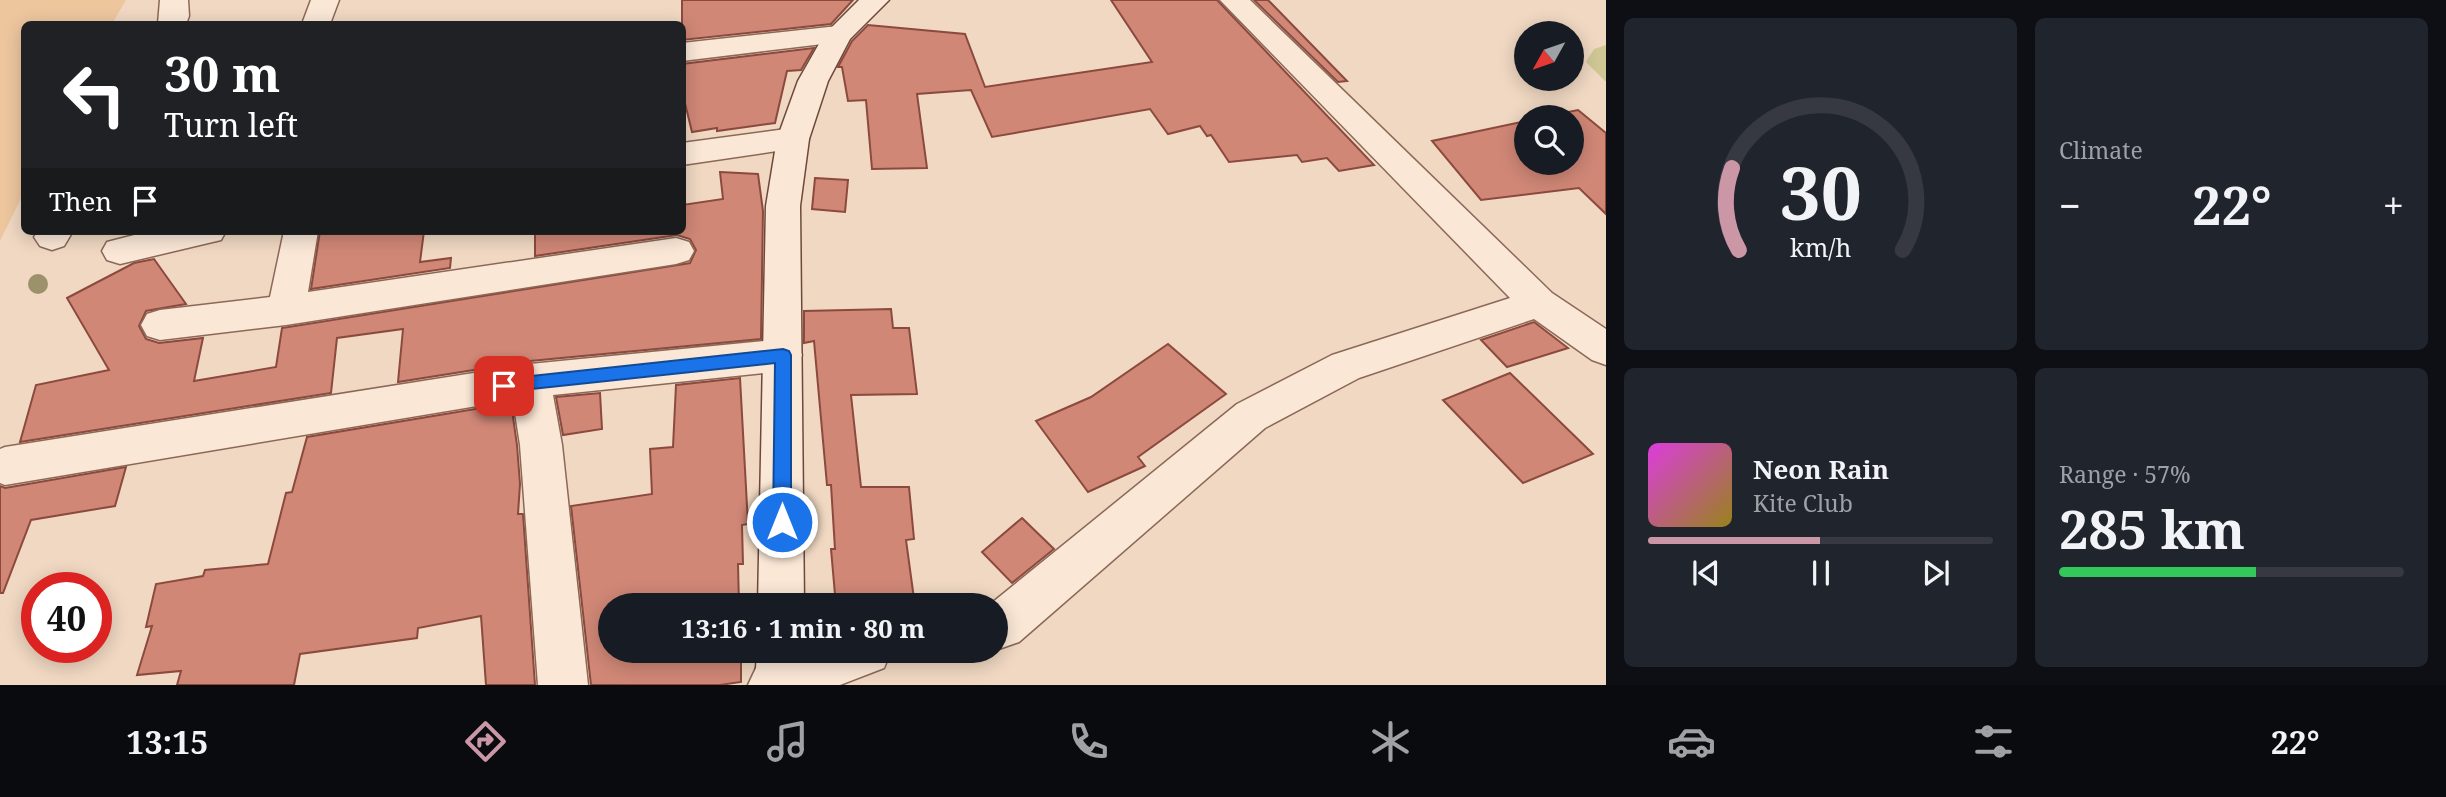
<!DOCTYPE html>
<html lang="en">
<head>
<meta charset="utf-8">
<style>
	:root { --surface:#171b24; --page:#20242c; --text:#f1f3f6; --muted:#9ea1a6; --line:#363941; --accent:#cb96a5 }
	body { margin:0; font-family:"Noto Serif",serif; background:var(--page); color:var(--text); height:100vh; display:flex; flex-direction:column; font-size:26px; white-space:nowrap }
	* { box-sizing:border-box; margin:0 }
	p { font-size:23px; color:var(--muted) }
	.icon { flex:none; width:38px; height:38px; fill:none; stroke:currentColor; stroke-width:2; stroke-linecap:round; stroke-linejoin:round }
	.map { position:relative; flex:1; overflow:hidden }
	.drawer { display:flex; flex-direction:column; gap:18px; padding:18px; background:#0d0f14; width:840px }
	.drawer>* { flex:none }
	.banner { position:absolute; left:21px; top:21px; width:665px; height:214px; border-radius:10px; box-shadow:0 4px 18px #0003; background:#202124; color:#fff; overflow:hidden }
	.needle { width:46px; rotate:230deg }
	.controls { position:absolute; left:1514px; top:21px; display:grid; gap:14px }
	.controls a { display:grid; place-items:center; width:70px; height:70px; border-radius:50%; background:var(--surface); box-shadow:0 4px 18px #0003; font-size:35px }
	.speed { position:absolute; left:21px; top:572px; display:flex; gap:14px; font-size:35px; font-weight:700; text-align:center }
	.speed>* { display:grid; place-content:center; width:91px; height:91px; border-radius:50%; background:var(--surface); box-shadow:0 4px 18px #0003; line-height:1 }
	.speed .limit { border:10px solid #d22; background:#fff; color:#111 }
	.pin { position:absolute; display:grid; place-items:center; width:60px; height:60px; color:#fff; margin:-30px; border-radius:14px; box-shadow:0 4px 10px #0006 }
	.me { position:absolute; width:77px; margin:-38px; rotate:0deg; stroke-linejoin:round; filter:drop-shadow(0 0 5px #0008) }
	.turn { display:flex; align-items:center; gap:24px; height:147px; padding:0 28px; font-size:32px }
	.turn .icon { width:91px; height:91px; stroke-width:2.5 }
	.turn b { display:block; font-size:49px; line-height:60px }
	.then { display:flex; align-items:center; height:66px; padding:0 28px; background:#0003; gap:14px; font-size:26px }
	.big { font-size:52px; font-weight:700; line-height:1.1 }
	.drawer .card { flex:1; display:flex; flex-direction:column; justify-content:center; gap:10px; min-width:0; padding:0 24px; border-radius:10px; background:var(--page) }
	.drawer .dial { align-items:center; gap:0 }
	.dial svg { height:182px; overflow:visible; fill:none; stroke:var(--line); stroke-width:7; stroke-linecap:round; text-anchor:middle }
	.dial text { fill:var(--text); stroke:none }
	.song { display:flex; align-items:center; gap:21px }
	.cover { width:84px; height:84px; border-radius:10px; background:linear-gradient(135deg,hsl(300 70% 55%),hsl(50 70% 35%)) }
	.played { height:7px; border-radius:4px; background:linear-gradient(90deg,var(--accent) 50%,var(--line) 50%) }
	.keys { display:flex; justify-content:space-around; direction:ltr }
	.heat { display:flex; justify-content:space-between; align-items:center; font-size:38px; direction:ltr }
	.charge { height:10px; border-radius:5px; background:linear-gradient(90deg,#34c759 57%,var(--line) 0) }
	.drawer .tiles { flex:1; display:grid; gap:18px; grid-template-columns:repeat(2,1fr) }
	.trip { position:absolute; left:598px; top:593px; width:410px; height:70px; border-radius:35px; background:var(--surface); box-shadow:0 4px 18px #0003; font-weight:700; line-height:70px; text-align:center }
	.menu { display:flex; height:112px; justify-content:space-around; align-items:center; background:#090b0e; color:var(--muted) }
	.menu .icon { width:49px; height:49px }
	.menu .on { color:var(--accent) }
	.menu b { font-size:32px; color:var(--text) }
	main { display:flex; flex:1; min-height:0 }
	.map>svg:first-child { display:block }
	.green { fill:#cfc895 }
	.sand { fill:#edc69e }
	.building { fill:#d08776; stroke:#8b4a3d; stroke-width:2 }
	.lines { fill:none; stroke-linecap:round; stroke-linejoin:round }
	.street-casing { stroke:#8b6858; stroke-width:3 }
	.secondary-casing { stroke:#6d493b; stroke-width:3 }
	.street { fill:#fae7d6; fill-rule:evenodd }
	.secondary { fill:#fae7d6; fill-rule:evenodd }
	.tree { fill:#9b926b }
	.route { fill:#1a73e8; stroke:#114b97; stroke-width:2 }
</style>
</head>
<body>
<main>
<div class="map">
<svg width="1606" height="685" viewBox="0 0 1606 685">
	<rect width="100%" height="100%" fill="#f0d8c2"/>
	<polygon class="green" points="1606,45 1606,82 1586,62 1594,49"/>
	<polygon class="sand" points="0,0 126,0 112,24 24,24 24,192 0,241"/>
	<g class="building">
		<polygon points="682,0 853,0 831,24 682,40"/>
		<polygon points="1111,0 1217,0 1374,165 1339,171 1327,158 1302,162 1297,155 1229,162 1211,135 1207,136 1200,126 1168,134 1150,109 992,137 971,90 917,94 927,168 872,169 866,100 848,101 842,67 838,67 852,41 868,25 965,34 985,87 1152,62"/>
		<polygon points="1254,0 1268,0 1347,81 1338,82"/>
		<polygon points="814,48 801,70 787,71 775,123 717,131 717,128 692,132 682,91 682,64"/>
		<polygon points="1578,110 1606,133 1606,214 1579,188 1481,200 1432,141 1526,121 1526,163 1572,163 1572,117 1543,117"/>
		<polygon points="720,172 758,174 763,211 761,339 530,361 398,382 403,329 337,338 331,393 20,442 36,385 109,370 67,298 134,263 154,259 186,304 146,311 139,326 146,339 159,343 203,338 194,381 276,367 282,328 690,263 696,250 690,239 677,235 535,256 535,233 682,231 682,205 723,199"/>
		<polygon points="815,178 848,180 845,212 812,209"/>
		<polygon points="320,231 424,231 420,262 451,258 450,268 311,289"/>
		<polygon points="891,309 893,328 909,328 917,394 851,395 861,487 909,487 914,539 906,540 915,606 836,606 831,549 835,549 831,485 827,485 814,341 804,343 804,311"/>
		<polygon points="1534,322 1568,348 1507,367 1481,340"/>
		<polygon points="1168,344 1226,394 1138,457 1145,466 1088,492 1036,421 1091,397"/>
		<polygon points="1510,373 1593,454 1523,483 1443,400"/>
		<polygon points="740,378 748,524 742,525 743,564 738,564 739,606 611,606 611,651 741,651 741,682 720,685 591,685 571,506 652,494 650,449 673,447 676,385"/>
		<polygon points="600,393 602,429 563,435 556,397"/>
		<polygon points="511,403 517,445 520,484 518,514 523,514 535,685 486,685 481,616 418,628 417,638 300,654 294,685 177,685 181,671 137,675 152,626 146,627 156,584 203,576 205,570 268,564 286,493 292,492 307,437"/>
		<polygon points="126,467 115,506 31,520 3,593 0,593 0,486 5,488"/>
		<polygon points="1022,518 1054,549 1012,583 982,552"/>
	</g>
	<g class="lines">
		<defs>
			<g id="street">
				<polygon points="160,0 188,0 189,16 186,24 158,24"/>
				<polygon points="311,0 339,0 330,24 302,24"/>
				<polygon points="1220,0 1250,0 1552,293 1606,329 1606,365 1592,360 1534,319 1359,378 1265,428 1019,642 996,650 996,606 988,606 1237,404 1332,355 1510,298"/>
				<polygon points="838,26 848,29 852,35 848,41 682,61 682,43"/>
				<polygon points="793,128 804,131 809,139 804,147 682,165 682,143"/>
				<polygon points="38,231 73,231 64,246 52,250 40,246 34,237"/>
				<polygon points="150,231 226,231 221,240 120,264 107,260 102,251 107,242"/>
				<polygon points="284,231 318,231 308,292 676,238 689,242 694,251 689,260 676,264 286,325 160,340 147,336 141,325 147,314 160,310 270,297"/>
				<polygon points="783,339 797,344 802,355 797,366 783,371 553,395 562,445 588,685 538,685 520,445 513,400 5,485 0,483 0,449 5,447 530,364"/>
				<polygon points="799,651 891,651 884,668 840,685 748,685 756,668"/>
			</g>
			<g id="secondary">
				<polygon points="859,0 889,0 850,39 828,81 809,139 800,206 804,606 758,606 766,206 777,139 798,81 824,35"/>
				<polygon points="757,651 805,651 805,685 755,685"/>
			</g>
		</defs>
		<use href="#street" class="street-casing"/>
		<use href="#secondary" class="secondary-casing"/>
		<use href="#street" class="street"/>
		<use href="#secondary" class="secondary"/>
	</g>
	<circle class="tree" cx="38" cy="284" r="10"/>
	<polygon class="route" points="783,349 789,351 791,355 791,522 788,528 782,531 775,528 773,522 775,363 504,392 498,390 496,386 498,381 504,379"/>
</svg>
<div class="controls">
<a><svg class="needle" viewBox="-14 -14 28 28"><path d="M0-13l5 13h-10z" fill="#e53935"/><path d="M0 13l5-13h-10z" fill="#9ea1a6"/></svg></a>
<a><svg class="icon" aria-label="search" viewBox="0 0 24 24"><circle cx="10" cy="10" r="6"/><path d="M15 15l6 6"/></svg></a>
</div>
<div class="speed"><div class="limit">40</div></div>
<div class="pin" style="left:504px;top:386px;background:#d93025"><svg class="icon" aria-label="arrive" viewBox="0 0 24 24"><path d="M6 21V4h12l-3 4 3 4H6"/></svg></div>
<svg class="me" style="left:782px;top:522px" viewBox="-20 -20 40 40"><circle r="17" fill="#1a73e8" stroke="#fff" stroke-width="3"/><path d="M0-11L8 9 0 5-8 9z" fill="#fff"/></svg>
<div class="trip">13:16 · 1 min · 80 m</div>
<div class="banner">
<div class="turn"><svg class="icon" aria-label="left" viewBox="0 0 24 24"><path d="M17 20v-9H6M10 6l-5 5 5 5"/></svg><div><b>30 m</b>Turn left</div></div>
<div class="then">Then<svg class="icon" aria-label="arrive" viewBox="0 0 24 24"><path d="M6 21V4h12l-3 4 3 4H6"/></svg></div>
</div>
</div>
<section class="drawer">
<div class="tiles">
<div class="card dial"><svg viewBox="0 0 100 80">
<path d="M14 69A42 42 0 1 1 86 69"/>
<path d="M14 69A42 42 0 0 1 11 33" stroke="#cb96a5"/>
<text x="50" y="56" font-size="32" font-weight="700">30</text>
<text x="50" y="72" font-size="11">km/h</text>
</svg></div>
<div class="card"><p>Climate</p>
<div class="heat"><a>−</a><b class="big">22°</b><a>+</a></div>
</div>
<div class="card">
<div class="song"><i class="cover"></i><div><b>Neon Rain</b><p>Kite Club</p></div></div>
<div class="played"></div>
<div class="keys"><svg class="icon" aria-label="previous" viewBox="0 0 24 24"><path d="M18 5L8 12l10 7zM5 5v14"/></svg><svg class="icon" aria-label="pause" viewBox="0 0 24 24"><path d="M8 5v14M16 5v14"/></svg><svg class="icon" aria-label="next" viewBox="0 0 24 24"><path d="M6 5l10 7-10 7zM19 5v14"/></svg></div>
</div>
<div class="card"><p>Range · 57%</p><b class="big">285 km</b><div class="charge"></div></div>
</div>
</section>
</main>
<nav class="menu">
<b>13:15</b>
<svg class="icon on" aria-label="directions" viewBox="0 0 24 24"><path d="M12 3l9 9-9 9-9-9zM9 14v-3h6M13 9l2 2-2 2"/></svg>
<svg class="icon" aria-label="music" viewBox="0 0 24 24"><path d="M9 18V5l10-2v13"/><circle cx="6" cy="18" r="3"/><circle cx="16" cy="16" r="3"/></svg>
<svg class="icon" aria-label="phone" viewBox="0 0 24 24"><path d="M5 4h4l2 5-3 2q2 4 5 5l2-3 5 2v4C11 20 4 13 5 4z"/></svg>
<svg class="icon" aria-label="climate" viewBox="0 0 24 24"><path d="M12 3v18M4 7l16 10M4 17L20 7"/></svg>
<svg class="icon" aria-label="car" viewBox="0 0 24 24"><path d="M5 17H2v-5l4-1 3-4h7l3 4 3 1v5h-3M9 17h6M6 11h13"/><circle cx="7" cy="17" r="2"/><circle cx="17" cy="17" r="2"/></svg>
<svg class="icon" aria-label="filters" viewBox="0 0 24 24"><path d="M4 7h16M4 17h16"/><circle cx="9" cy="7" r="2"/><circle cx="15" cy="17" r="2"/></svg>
<b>22°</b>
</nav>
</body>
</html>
